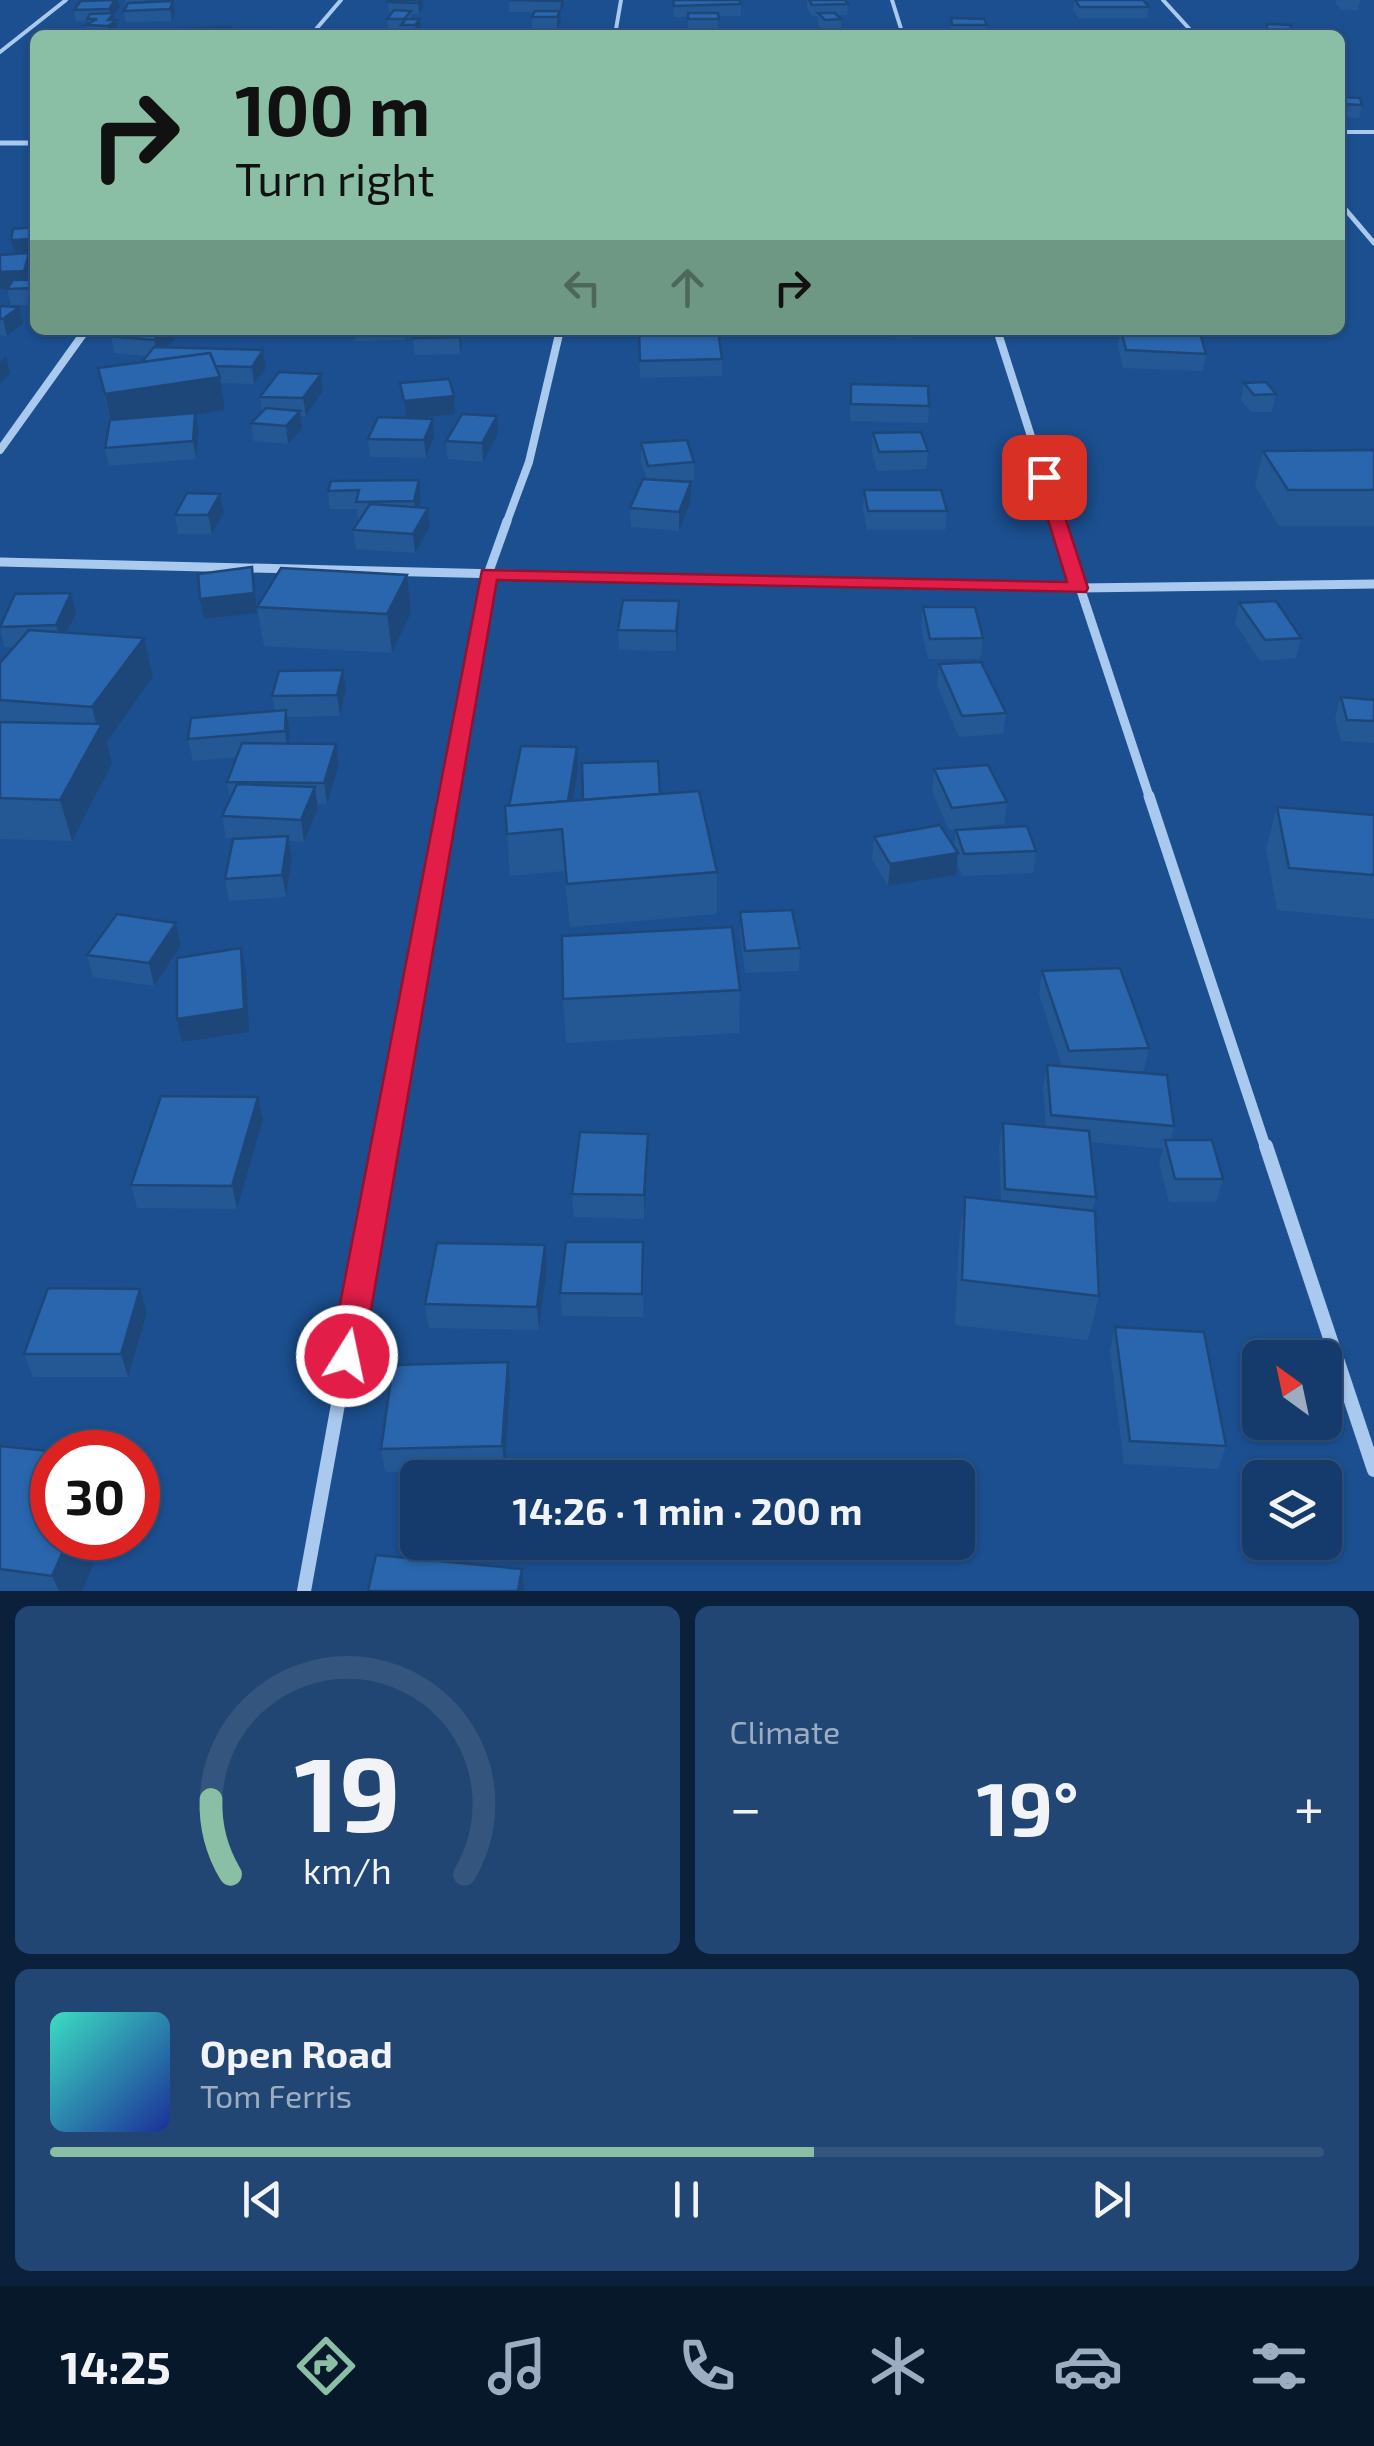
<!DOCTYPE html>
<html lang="en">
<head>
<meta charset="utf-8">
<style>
	:root { --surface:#143b6b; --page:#214673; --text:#f1f3f6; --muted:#9dadc1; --line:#33557e; --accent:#8abfa5 }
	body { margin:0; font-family:"Exo 2",sans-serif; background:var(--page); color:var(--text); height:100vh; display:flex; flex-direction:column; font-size:38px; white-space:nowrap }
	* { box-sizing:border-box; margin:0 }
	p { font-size:32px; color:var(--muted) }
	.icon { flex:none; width:55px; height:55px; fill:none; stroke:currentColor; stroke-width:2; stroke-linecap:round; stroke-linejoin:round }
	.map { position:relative; height:1591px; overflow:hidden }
	.drawer { display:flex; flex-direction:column; gap:15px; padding:15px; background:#0b203b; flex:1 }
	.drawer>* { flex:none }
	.hud { position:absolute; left:30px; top:30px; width:1315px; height:305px; border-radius:15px; box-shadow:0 2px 8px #0004,0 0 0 2px var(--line); background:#8abfa5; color:#111; overflow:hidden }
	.needle { width:65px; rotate:327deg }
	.tools { position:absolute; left:1242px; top:1340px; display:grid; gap:20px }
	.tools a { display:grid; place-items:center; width:100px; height:100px; border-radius:15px; background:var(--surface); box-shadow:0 2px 8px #0004,0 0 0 2px var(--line); font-size:50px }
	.speed { position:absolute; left:30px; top:1430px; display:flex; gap:20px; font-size:50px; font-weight:700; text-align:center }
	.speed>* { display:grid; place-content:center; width:130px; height:130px; border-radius:50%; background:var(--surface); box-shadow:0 2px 8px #0004,0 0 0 2px var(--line); line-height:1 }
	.speed .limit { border:15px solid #d22; background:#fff; color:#111 }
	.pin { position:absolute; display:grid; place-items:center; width:85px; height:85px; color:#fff; margin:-42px; border-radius:20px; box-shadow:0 5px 15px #0006 }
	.me { position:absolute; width:110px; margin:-55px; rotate:10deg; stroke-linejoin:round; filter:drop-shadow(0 0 8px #0008) }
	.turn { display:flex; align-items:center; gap:35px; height:210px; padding:0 40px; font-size:45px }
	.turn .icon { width:130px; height:130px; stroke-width:2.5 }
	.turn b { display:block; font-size:70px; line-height:85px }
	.lanes { display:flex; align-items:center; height:95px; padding:0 40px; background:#0003; justify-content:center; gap:50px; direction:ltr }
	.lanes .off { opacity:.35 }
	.big { font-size:75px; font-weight:700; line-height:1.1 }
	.drawer .tile { flex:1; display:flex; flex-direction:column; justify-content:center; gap:15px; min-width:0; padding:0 35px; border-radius:15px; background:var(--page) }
	.drawer .dial { align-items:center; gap:0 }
	.dial svg { height:260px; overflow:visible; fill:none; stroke:var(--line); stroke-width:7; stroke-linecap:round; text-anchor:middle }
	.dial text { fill:var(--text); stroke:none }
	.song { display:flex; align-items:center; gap:30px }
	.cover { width:120px; height:120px; border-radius:15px; background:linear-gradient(135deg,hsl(170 70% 55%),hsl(230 70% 35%)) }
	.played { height:10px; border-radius:5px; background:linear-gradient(90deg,var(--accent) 60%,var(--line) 60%) }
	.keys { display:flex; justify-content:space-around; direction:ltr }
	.heat { display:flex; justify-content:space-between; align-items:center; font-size:55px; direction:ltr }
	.drawer .tiles { flex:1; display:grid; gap:15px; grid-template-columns:1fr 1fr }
	.tile:last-child { grid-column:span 2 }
	.trip { position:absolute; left:400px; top:1460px; width:575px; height:100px; border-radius:15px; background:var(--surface); box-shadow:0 2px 8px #0004,0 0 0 2px var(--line); font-weight:700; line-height:100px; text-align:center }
	.dock { display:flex; height:160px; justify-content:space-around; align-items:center; background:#08182b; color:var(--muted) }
	.dock .icon { width:70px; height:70px }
	.dock .active { color:var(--accent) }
	.dock b { font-size:45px; color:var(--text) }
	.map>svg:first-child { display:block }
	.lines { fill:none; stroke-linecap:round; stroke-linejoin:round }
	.street-far5 { stroke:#a9c9ee; stroke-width:4 }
	.street-far4 { stroke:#a9c9ee; stroke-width:5 }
	.street-far3 { stroke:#a9c9ee; stroke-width:8 }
	.street-far2 { stroke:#a9c9ee; stroke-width:9 }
	.street-far1 { stroke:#a9c9ee; stroke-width:11 }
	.street { stroke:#a9c9ee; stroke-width:14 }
	.wall { fill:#245895 }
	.shaded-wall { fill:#1d4779 }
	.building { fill:#2a66ad; stroke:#1d4779; stroke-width:2.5 }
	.route { fill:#e11d48; stroke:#92132f; stroke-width:2.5 }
</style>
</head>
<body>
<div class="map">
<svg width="1374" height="1591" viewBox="0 0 1374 1591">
	<rect width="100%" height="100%" fill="#1b4f8f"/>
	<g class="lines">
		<g class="street-far5">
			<polyline points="892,0 903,35"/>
			<polyline points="1163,0 1195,35"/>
			<polyline points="311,35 341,0"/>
			<polyline points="615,35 621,0"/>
			<polyline points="0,52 66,0"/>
			<polyline points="1340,132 1374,132"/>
		</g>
		<g class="street-far4">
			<polyline points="0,143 35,143"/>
			<polyline points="1340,203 1374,243"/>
		</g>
		<g class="street-far3">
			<polyline points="997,330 1059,524"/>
			<polyline points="0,450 86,330"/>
			<polyline points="506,524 529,462 560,330"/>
		</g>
		<g class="street-far2">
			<polyline points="1058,521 1150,799"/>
			<polyline points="0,562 1079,588 1374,584"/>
			<polyline points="447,799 488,574 507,521"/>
		</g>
		<g class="street-far1">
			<polyline points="1149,796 1266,1149"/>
			<polyline points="384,1149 448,796"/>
		</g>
		<g class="street">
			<polyline points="1266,1146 1374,1470"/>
			<polyline points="304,1591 385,1146"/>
		</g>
	</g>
	<g class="wall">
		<polygon points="118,0 120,7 114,15 119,32 114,35 84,35 87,31 86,25 88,24 88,21 76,22 74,10 81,1"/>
		<polygon points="125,0 145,0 144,2 173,1 175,13 172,21 126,22 124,11 127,4 126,4"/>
		<polygon points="390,0 423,0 423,8 419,14 411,14 411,19 421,31 418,35 402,35 402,31 388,31 387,19 392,14 389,14 388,2"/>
		<polygon points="509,0 574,0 564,1 564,5 560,13 561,23 557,29 532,29 532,17 534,12 509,12"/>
		<polygon points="672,0 739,0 741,4 741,16 718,16 718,31 688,31 688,17 674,17"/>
		<polygon points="807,0 845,0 848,4 847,15 838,15 841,19 841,31 824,31 818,25 818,16 812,16 807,9"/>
		<polygon points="1074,0 1149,7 1147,18 1079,18 1073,10"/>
		<polygon points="1336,0 1360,0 1358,10 1341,10 1335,3"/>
		<polygon points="951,18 987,25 986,35 950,35"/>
		<polygon points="1267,24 1291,32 1290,35 1265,35"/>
		<polygon points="1340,97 1362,105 1359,118 1340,117"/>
		<polygon points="35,227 35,254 30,255 33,268 30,280 35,280 35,305 11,305 7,289 14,254 11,240"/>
		<polygon points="0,306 19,307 23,324 7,336 0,335"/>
		<polygon points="354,330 406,330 405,340 355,341"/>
		<polygon points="461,330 462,344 460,354 415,355 413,338"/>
		<polygon points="649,330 718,330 722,359 722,376 640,378 639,331"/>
		<polygon points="880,330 912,330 911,338 881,337"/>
		<polygon points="1121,330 1206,354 1203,371 1123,368 1118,346"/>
		<polygon points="111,336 175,340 166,348 263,350 266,368 254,384 221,383 225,410 196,415 199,430 196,459 109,466 105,448 110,420 98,368 142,362 148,356 114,353"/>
		<polygon points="321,374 323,391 306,416 300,416 302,429 288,444 254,441 251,423 262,412 260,397"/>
		<polygon points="400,383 455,414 410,418 434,437 426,458 370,457 368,439 406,418"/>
		<polygon points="1244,383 1276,394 1272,412 1251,412 1241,400"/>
		<polygon points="851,384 929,406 928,423 850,421"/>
		<polygon points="873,433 928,451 926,469 877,471 872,451"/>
		<polygon points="498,434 483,462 448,459 446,441"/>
		<polygon points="641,443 694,462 694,480 682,481 691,482 691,501 679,531 631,527 630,508 647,479 641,462"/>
		<polygon points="1374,450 1374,526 1279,526 1255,486 1263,451"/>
		<polygon points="419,480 421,499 419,508 428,508 430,527 415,553 356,549 353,530 360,521 358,521 357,509 330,509 328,491"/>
		<polygon points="864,490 947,511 945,530 867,530 863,508"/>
		<polygon points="220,494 224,513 212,534 178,534 175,515"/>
		<polygon points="407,575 411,613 392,653 264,646 257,607"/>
		<polygon points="679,601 676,651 619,650 618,630"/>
		<polygon points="1239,603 1301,638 1296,658 1260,661 1235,623"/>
		<polygon points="923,607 983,638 980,659 928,659 921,627"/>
		<polygon points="76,613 67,633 144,638 153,677 107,742 112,764 72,841 0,839 0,663 14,647 4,647 0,627"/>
		<polygon points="939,664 1006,713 1003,734 959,737 937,685"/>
		<polygon points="346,690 340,716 287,717 290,731 289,744 336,744 339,765 327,804 318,804 318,809 304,842 289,841 292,858 286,897 229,901 225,879 243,839 226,838 222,816 230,798 227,782 237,757 193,761 188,739 275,711 272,696"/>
		<polygon points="1341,697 1374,700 1374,743 1341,741 1335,718"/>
		<polygon points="578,769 572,801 660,794 717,872 717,914 570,927 564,871 510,876 505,806 509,806"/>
		<polygon points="934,769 1007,802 1004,824 949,830 932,791"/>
		<polygon points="1277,807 1374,815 1374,919 1277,910 1266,849"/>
		<polygon points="956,830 1036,851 1033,873 962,876 957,863 956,875 888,886 872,859 874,837 954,846"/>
		<polygon points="740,912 800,948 799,971 745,973 740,934"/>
		<polygon points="176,923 181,946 154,986 93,977 87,955"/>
		<polygon points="1042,971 1149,1048 1144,1071 1131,1072 1174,1126 1171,1140 1223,1179 1216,1202 1169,1202 1159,1163 1163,1149 1090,1142 1096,1197 1092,1211 1099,1296 1088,1340 955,1325 959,1241 965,1197 1001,1201 999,1146 1003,1123 1046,1127 1043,1088 1047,1065 1062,1066 1039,994"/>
		<polygon points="740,990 739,1033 566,1043 563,999"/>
		<polygon points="258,1097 263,1120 237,1209 137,1208 131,1185"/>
		<polygon points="648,1134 648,1157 644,1219 574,1217 572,1194"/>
		<polygon points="644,1266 643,1317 562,1316 560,1293"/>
		<polygon points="547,1268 539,1330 429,1328 425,1304"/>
		<polygon points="147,1313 128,1377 33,1377 24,1354"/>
		<polygon points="1115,1327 1226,1446 1218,1469 1124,1464 1110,1350"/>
		<polygon points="510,1385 505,1469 385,1472 381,1449"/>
		<polygon points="0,1446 52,1538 105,1538 82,1591 0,1591"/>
		<polygon points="781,1542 850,1542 849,1547 781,1545"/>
	</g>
	<g class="shaded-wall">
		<polygon points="115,0 118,0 120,7 114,15 119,32 114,35 110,35 108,26 108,20 111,18 109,9"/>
		<polygon points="420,0 423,0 423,8 419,14 418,3"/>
		<polygon points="561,0 564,0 564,5 560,13"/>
		<polygon points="173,1 175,13 172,21 170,9"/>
		<polygon points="560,11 561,23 557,29 557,17"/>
		<polygon points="420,19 421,31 416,35 415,25"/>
		<polygon points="35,239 35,254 30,255 33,268 28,286 0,289 0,272 15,256 11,240"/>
		<polygon points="19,307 23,324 7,336 3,319"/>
		<polygon points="164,330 173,330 175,340 157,356 154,340"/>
		<polygon points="460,330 462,344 460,354 459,337"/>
		<polygon points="263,350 266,368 254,384 252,367"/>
		<polygon points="6,356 10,374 0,383 0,362"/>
		<polygon points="321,374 323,391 306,416 303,398"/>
		<polygon points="220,377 225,410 196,415 199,430 196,459 193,441 112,428 105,394"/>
		<polygon points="454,396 455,414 406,419 404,401"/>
		<polygon points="300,411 302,429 288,444 286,426"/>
		<polygon points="497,416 498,434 483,462 482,443"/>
		<polygon points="433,419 434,437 426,458 424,440"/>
		<polygon points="419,480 421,499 416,520 414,501"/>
		<polygon points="691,482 691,501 679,531 679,512"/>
		<polygon points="220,494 224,513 212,534 208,515"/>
		<polygon points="428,508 430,527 415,553 413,534"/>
		<polygon points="252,567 257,613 204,619 200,599"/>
		<polygon points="407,575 411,613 392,653 387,614"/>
		<polygon points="71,593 76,613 61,645 56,625"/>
		<polygon points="679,601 679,621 676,651 676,631"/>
		<polygon points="144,638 153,677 107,742 112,764 72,841 60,800 98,731 92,707"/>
		<polygon points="343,670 346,690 340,716 337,695"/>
		<polygon points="286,710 290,731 288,752 285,731"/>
		<polygon points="336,744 339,765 327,804 324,783"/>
		<polygon points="577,747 578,769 567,838 565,817"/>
		<polygon points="315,787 318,809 304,842 301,820"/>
		<polygon points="288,836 292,858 286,897 282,875"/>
		<polygon points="958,853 956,875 888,886 890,864"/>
		<polygon points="176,923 181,946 154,986 149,963"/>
		<polygon points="241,948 246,970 249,1032 182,1042 177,1019"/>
		<polygon points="258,1097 263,1120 237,1209 232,1186"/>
		<polygon points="648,1134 648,1157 644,1219 644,1195"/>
		<polygon points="545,1245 547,1268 539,1330 537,1307"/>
		<polygon points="140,1289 147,1313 128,1377 121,1354"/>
		<polygon points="508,1362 510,1385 505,1469 502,1446"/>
		<polygon points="69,1538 105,1538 82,1591 59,1591 52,1576"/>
		<polygon points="522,1569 524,1591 518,1591"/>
	</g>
	<g class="building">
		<polygon points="115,0 109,9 74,10 81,1"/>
		<polygon points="390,0 420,0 418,3 388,2"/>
		<polygon points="509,0 561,0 560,1"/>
		<polygon points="673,0 739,0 741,4 674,6"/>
		<polygon points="809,0 845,0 848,4 812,5"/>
		<polygon points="1075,0 1143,0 1149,7 1080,7"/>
		<polygon points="173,1 170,9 124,11 128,3"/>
		<polygon points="394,10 411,11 404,19 387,19"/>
		<polygon points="535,11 560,11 557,17 532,17"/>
		<polygon points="114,13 108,20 117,20 108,26 86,25 97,19 87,19 90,14"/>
		<polygon points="688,13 718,13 719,19 688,19"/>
		<polygon points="818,13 835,13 841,19 825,20"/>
		<polygon points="951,18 984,19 987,25 952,25"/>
		<polygon points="406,19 420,19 415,25 401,25"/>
		<polygon points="1267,24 1291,25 1291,32 1267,30"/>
		<polygon points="230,27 227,35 178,35 181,29"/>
		<polygon points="244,29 268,29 265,35 241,35"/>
		<polygon points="88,30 106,30 102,35 84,35"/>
		<polygon points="950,32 983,33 984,35 951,35"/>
		<polygon points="1119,32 1154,32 1156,35 1121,35"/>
		<polygon points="1340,97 1360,98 1362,105 1340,104"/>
		<polygon points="35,227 35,239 11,240 13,229"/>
		<polygon points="29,253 24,271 0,272 0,255"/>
		<polygon points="13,280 35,280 35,288 7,289"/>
		<polygon points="0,306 19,307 3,319 0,319"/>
		<polygon points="118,330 164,330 154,340 111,336"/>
		<polygon points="415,330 460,330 459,337 413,338"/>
		<polygon points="718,330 722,359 640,361 639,331"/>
		<polygon points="1121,330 1200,333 1206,354 1126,350"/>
		<polygon points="154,347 263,350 252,367 215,366 210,353 142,362"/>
		<polygon points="210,353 220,377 105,394 98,368"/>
		<polygon points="279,372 321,374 303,398 260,397"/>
		<polygon points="449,379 454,396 404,401 400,383"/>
		<polygon points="1266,382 1276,394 1254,395 1244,383"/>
		<polygon points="851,384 928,386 929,406 851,404"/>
		<polygon points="266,408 300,411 286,426 251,423"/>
		<polygon points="195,413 193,441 105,448 110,420"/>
		<polygon points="462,414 497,416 482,443 446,441"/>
		<polygon points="378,417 433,419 424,440 368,439"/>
		<polygon points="921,432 928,451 879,452 873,433"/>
		<polygon points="687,440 694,462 648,466 641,443"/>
		<polygon points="1374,450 1374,490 1288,490 1263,451"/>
		<polygon points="643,479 691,482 679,512 630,508"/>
		<polygon points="419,480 414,501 356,502 359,490 328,491 331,481"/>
		<polygon points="864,490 941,490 947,511 868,511"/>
		<polygon points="187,493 220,494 208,515 175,515"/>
		<polygon points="370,504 428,508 413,534 353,530"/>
		<polygon points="252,567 254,593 200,599 198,574"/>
		<polygon points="281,568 407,575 387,614 257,607"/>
		<polygon points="71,593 56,625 0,627 15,594"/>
		<polygon points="623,600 679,601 676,631 618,630"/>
		<polygon points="1276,601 1301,638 1265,640 1239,603"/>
		<polygon points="923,607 975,607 983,638 930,639"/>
		<polygon points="29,630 144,638 92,707 0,700 0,663"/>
		<polygon points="981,662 1006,713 962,716 939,664"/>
		<polygon points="343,670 337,695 272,696 279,671"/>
		<polygon points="1341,697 1374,700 1374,721 1347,720"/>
		<polygon points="286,710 285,731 188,739 191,718"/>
		<polygon points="0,722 102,724 60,800 0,798"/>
		<polygon points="242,743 336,744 324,783 227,782"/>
		<polygon points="521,746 577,747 568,801 509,806"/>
		<polygon points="658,761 660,794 583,800 582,763"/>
		<polygon points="988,765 1007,802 952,808 934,769"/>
		<polygon points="237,784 315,787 301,820 222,816"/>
		<polygon points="699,791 717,872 567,884 562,829 507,834 505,806"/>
		<polygon points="1277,807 1374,815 1374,875 1289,868"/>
		<polygon points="940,825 958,853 890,864 874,837"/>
		<polygon points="1027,826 1036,851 964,854 956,830"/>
		<polygon points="288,836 282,875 225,879 233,839"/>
		<polygon points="792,910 800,948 745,951 740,912"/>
		<polygon points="117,914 176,923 149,963 87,955"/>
		<polygon points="732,927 740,990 563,999 562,936"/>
		<polygon points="241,948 244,1009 177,1019 177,958"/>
		<polygon points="1120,968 1149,1048 1069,1051 1042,971"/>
		<polygon points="1047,1065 1167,1075 1174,1126 1051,1115"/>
		<polygon points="161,1096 258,1097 232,1186 131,1185"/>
		<polygon points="1003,1123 1089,1131 1096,1197 1005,1189"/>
		<polygon points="580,1132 648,1134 644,1195 572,1194"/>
		<polygon points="1165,1140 1212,1140 1223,1179 1175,1179"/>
		<polygon points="965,1197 1095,1211 1099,1296 962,1280"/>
		<polygon points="566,1242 643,1242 642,1294 560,1293"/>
		<polygon points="437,1243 545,1245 537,1307 425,1304"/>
		<polygon points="48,1288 140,1289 121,1354 24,1354"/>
		<polygon points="1115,1327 1204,1332 1226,1446 1130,1441"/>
		<polygon points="508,1362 502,1446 381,1449 393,1365"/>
		<polygon points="0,1446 58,1452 52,1452 52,1538 69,1538 52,1576 0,1569"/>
		<polygon points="782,1470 849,1472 850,1478 782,1478"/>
		<polygon points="376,1555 522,1569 518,1591 368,1591"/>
	</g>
	<polygon class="route" points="1044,472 1052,477 1088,588 1086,592 497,580 363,1356 358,1366 347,1370 335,1366 330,1356 482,570 1067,582 1035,477"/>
</svg>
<div class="tools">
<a><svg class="needle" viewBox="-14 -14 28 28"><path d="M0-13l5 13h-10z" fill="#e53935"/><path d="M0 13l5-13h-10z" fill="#9dadc1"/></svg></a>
<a><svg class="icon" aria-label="layers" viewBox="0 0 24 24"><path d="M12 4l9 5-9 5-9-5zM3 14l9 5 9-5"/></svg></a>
</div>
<div class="speed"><div class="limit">30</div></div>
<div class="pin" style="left:1044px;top:477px;background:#d93025"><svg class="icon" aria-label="arrive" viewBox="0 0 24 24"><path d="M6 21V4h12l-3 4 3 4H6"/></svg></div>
<svg class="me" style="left:347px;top:1356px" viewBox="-20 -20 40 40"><circle r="17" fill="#e11d48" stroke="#fff" stroke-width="3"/><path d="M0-11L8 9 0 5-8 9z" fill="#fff"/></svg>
<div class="trip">14:26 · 1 min · 200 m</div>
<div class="hud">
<div class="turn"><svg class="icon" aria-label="right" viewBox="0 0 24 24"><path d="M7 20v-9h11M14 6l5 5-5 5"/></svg><div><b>100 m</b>Turn right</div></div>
<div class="lanes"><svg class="icon off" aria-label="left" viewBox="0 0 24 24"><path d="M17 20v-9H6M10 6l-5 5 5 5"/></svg><svg class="icon off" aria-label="ahead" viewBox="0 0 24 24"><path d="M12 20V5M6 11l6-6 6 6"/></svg><svg class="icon" aria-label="right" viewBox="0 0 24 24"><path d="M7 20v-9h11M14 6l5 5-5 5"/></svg></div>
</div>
</div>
<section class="drawer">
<div class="tiles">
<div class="tile dial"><svg viewBox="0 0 100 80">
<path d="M14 69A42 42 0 1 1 86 69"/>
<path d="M14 69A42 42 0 0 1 8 46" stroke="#8abfa5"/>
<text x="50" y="56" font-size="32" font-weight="700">19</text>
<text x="50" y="72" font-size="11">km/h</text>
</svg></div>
<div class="tile"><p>Climate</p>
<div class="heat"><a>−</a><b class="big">19°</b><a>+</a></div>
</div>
<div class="tile">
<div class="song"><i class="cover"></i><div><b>Open Road</b><p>Tom Ferris</p></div></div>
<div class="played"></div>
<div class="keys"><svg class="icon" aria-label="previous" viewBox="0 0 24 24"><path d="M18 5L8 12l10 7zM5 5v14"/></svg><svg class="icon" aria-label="pause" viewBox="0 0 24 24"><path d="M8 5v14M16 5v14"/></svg><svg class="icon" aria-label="next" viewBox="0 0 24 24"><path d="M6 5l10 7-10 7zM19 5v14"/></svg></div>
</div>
</div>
</section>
<nav class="dock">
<b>14:25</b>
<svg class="icon active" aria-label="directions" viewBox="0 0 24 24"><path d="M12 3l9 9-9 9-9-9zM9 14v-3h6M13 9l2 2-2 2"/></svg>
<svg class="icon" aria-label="music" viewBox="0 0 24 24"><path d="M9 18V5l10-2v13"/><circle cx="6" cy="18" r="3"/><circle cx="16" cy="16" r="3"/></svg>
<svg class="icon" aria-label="phone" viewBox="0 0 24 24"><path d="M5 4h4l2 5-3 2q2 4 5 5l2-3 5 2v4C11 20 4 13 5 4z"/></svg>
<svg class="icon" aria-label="climate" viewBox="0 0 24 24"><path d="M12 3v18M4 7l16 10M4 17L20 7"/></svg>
<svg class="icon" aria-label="car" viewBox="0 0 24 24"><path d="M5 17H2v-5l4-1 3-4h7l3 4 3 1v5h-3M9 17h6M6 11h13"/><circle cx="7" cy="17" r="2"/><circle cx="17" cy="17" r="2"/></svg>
<svg class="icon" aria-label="filters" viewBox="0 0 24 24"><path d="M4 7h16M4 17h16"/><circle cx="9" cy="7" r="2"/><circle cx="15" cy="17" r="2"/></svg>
</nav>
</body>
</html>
